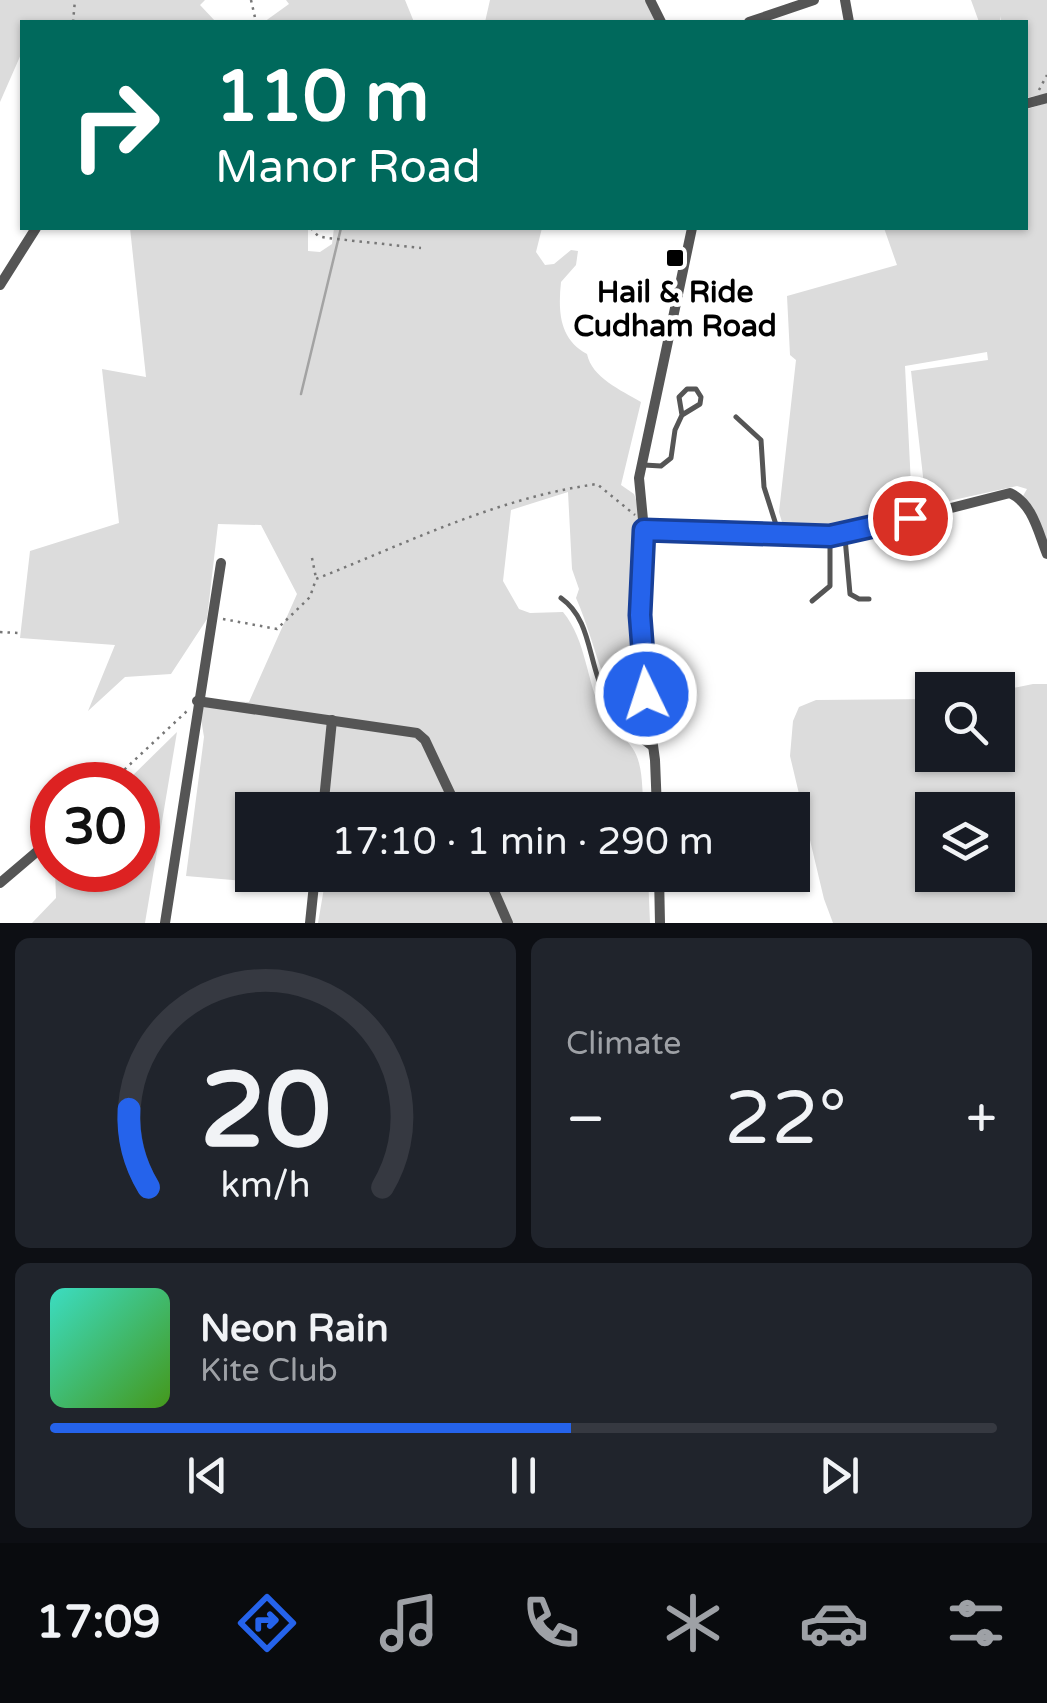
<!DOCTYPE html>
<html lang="en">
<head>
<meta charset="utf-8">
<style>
	:root { --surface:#171b24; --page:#20242c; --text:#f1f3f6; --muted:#9ea1a6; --line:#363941; --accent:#2563eb }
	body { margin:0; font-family:"Varela Round",sans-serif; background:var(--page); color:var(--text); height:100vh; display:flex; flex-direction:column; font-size:38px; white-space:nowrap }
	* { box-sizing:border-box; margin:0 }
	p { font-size:32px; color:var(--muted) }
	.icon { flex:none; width:55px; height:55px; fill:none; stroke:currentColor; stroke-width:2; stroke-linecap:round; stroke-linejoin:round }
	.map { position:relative; height:923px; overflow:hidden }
	.drawer { display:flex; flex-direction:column; gap:15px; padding:15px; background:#0d0f14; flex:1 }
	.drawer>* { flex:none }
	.hud { position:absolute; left:20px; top:20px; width:1008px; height:210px; border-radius:0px; box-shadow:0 2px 8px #0004; background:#00695c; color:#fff; overflow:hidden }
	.buttons { position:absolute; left:915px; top:672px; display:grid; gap:20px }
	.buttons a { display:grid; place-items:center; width:100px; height:100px; border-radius:0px; background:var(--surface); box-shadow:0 2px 8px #0004; font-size:50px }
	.speed { position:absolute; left:30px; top:762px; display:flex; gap:20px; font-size:50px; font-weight:700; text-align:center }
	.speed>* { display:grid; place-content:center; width:130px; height:130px; border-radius:50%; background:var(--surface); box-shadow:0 2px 8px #0004; line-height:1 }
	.speed .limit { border:15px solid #d22; background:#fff; color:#111 }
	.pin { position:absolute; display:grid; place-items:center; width:85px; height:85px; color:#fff; margin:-42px; border:5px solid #fff; border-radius:50%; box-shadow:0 2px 10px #0007 }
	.me { position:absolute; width:110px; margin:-55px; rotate:356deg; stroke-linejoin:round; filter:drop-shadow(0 0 8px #0008) }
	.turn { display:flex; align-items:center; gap:35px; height:210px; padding:0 30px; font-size:45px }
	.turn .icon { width:130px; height:130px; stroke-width:2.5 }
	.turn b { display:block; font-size:70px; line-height:85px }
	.big { font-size:75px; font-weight:600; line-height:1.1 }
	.drawer .card { flex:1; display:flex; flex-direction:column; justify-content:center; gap:15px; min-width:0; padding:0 35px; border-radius:15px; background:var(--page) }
	.drawer .dial { align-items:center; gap:0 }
	.dial svg { height:260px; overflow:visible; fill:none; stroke:var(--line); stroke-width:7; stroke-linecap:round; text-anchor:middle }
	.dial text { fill:var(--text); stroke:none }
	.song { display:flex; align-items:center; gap:30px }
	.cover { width:120px; height:120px; border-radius:15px; background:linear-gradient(135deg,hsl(170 70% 55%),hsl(100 70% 35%)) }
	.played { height:10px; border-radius:5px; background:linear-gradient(90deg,var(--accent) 55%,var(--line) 55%) }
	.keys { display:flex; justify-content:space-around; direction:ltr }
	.heat { display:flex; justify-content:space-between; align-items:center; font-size:55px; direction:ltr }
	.drawer .tiles { flex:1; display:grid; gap:15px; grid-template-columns:1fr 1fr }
	.card:last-child { grid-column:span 2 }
	.trip { position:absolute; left:235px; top:792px; width:575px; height:100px; border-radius:0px; background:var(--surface); box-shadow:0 2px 8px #0004; font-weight:600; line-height:100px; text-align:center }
	.tab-bar { display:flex; height:160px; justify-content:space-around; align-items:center; background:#090b0e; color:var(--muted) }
	.tab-bar .icon { width:70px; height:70px }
	.tab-bar .selected { color:var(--accent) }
	.tab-bar b { font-size:45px; color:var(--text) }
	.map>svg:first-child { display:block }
	.green { fill:#dcdcdc; fill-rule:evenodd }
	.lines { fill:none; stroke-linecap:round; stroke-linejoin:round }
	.stream { stroke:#a3a3a3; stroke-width:2.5 }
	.path { stroke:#777; stroke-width:2.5; stroke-dasharray:2.5 5; stroke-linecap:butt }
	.lane { stroke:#555; stroke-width:5 }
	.street { stroke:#555; stroke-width:10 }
	.route-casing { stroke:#184099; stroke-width:25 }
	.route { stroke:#2563eb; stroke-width:18 }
	.poi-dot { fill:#000; stroke:#fff; stroke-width:4 }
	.labels { text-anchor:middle; stroke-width:9; stroke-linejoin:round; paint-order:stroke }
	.poi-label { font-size:30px; font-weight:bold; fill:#000; stroke:#fff }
</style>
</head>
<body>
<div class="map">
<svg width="1047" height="923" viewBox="0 0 1047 923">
	<rect width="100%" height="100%" fill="#fff"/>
	<g class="green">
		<polygon points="0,0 205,0 200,5 216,22 22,22 22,52 0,102"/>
		<polygon points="286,0 405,0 414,22 264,22 289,4"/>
		<polygon points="490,0 645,0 657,22 485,22"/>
		<path d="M971,0H1047V555L1020,501L1027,489L1017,486L926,506L840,530L784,529L779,512L796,360L790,355L787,296L897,265L884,228H1025V110L1043,104L1040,95L1025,98V22H1001V16L1000,22H979ZM987,352L988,360L911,371L925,494L906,489L911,485L905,366Z"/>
		<path d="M130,228H308V251L320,252L332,244L334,228H542L536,252L545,265L554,264L571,250L578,251L576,265L561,282C558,311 559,339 587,354C592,378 621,390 641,402L621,485L634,494L638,505L637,657L646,740C602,703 598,647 576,598L579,589L572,569L568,492L511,510L503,581L519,609L530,613L563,612C587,641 586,682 603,714C614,732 634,741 639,763C643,778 642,795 644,810H252V875H648L650,923H318L324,888L186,876L204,737L198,700L249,702L297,594L261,525L218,524L207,619L171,674L125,677L88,711L115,645L20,638L30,551L119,523L102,369L146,377Z"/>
		<path d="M1033,684H1047V923H833L824,899L790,756L793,721L799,707L816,700L932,699V755H998V691ZM932,810H998V875H932Z"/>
		<polygon points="177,732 145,923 32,923 56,898 55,870 138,870 138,785 123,785"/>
	</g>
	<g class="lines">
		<polyline class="stream" points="301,394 341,228"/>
		<g class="path">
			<polyline points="251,0 256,22"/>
			<polyline points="73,22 75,0"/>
			<polyline points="1039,90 1047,75"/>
			<polyline points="311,228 318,236 327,238 421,248"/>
			<polyline points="312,558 316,578"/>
			<path d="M223,619L277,629L310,597L316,579C409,542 497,498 597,484L635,515"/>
			<polyline points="0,632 18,633"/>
			<polyline points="108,785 187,711"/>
		</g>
		<g class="lane">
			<polyline points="736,417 761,440 764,487 778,531"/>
			<polyline points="644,465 661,466 671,458 675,430 682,415 679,397 687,389 696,389 701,397 700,404 682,415"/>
			<polyline points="845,538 850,594 859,599 869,599"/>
			<path d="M561,598C588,617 588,651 599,681C609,708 628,732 651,748"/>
			<polyline points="812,601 830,586 830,536"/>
		</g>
		<g class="street">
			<polyline points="650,0 661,22"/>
			<polyline points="845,0 849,22"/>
			<polyline points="749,22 814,0"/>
			<polyline points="1025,104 1047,98"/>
			<polyline points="0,285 36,228"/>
			<path d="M644,530L845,535L1010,493C1033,504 1038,532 1047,554"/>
			<polyline points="197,701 417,733 425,740 458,810"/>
			<polyline points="323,810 332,720"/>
			<polyline points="657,810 655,760 646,694 640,615 644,530 639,478 692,228"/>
			<polyline points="487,875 508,923"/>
			<polyline points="659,875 660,923"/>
			<polyline points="0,883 40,849"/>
			<polyline points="165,923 221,563"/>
			<polyline points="310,923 315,875"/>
		</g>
	</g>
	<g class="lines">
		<defs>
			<polyline id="route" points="646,694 640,615 644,530 830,536 910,518"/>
		</defs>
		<use href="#route" class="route-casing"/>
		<use href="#route" class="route"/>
	</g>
	<rect class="poi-dot" x="665" y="248" width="20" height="20" rx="5"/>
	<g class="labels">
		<g class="poi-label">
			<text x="675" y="302">Hail &amp; Ride<tspan x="675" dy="34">Cudham Road</tspan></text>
		</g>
	</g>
</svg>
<div class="buttons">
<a><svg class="icon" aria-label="search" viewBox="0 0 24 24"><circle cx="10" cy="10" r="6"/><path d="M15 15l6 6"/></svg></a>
<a><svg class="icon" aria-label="layers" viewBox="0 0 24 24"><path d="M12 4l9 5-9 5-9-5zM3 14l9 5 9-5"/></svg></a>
</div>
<div class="speed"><div class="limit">30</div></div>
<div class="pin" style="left:910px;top:518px;background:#d93025"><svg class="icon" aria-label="arrive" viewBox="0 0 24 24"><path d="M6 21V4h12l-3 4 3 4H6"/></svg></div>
<svg class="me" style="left:646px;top:694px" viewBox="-20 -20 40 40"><circle r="17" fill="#2563eb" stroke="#fff" stroke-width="3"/><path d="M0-11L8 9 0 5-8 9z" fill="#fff"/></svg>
<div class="trip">17:10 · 1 min · 290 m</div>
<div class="hud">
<div class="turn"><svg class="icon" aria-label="right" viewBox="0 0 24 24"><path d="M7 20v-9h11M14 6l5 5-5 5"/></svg><div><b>110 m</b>Manor Road</div></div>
</div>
</div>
<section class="drawer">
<div class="tiles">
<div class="card dial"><svg viewBox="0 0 100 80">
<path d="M14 69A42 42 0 1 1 86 69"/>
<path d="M14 69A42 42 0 0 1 8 45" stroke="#2563eb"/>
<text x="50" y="56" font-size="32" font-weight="700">20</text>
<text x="50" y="72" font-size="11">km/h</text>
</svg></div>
<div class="card"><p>Climate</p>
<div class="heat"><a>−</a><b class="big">22°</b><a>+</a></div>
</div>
<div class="card">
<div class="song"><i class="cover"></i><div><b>Neon Rain</b><p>Kite Club</p></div></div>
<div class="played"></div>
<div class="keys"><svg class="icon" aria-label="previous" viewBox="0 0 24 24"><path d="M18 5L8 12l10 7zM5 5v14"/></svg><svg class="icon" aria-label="pause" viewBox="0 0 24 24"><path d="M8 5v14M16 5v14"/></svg><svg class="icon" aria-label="next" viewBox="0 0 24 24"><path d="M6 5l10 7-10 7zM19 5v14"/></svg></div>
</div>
</div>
</section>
<nav class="tab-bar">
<b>17:09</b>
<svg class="icon selected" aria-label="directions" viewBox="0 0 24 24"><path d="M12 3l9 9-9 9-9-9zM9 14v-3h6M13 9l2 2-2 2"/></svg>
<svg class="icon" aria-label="music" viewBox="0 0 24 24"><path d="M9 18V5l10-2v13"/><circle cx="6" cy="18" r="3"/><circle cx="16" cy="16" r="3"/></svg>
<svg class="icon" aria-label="phone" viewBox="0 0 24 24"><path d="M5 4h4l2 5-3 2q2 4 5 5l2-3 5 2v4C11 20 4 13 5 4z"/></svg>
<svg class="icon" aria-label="climate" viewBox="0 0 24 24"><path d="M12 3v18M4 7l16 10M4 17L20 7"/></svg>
<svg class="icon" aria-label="car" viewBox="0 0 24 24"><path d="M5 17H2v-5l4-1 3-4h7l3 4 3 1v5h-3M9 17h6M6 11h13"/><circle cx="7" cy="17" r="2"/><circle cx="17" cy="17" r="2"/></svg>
<svg class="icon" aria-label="filters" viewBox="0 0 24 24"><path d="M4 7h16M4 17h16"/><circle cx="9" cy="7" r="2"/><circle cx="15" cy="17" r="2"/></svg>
</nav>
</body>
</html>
